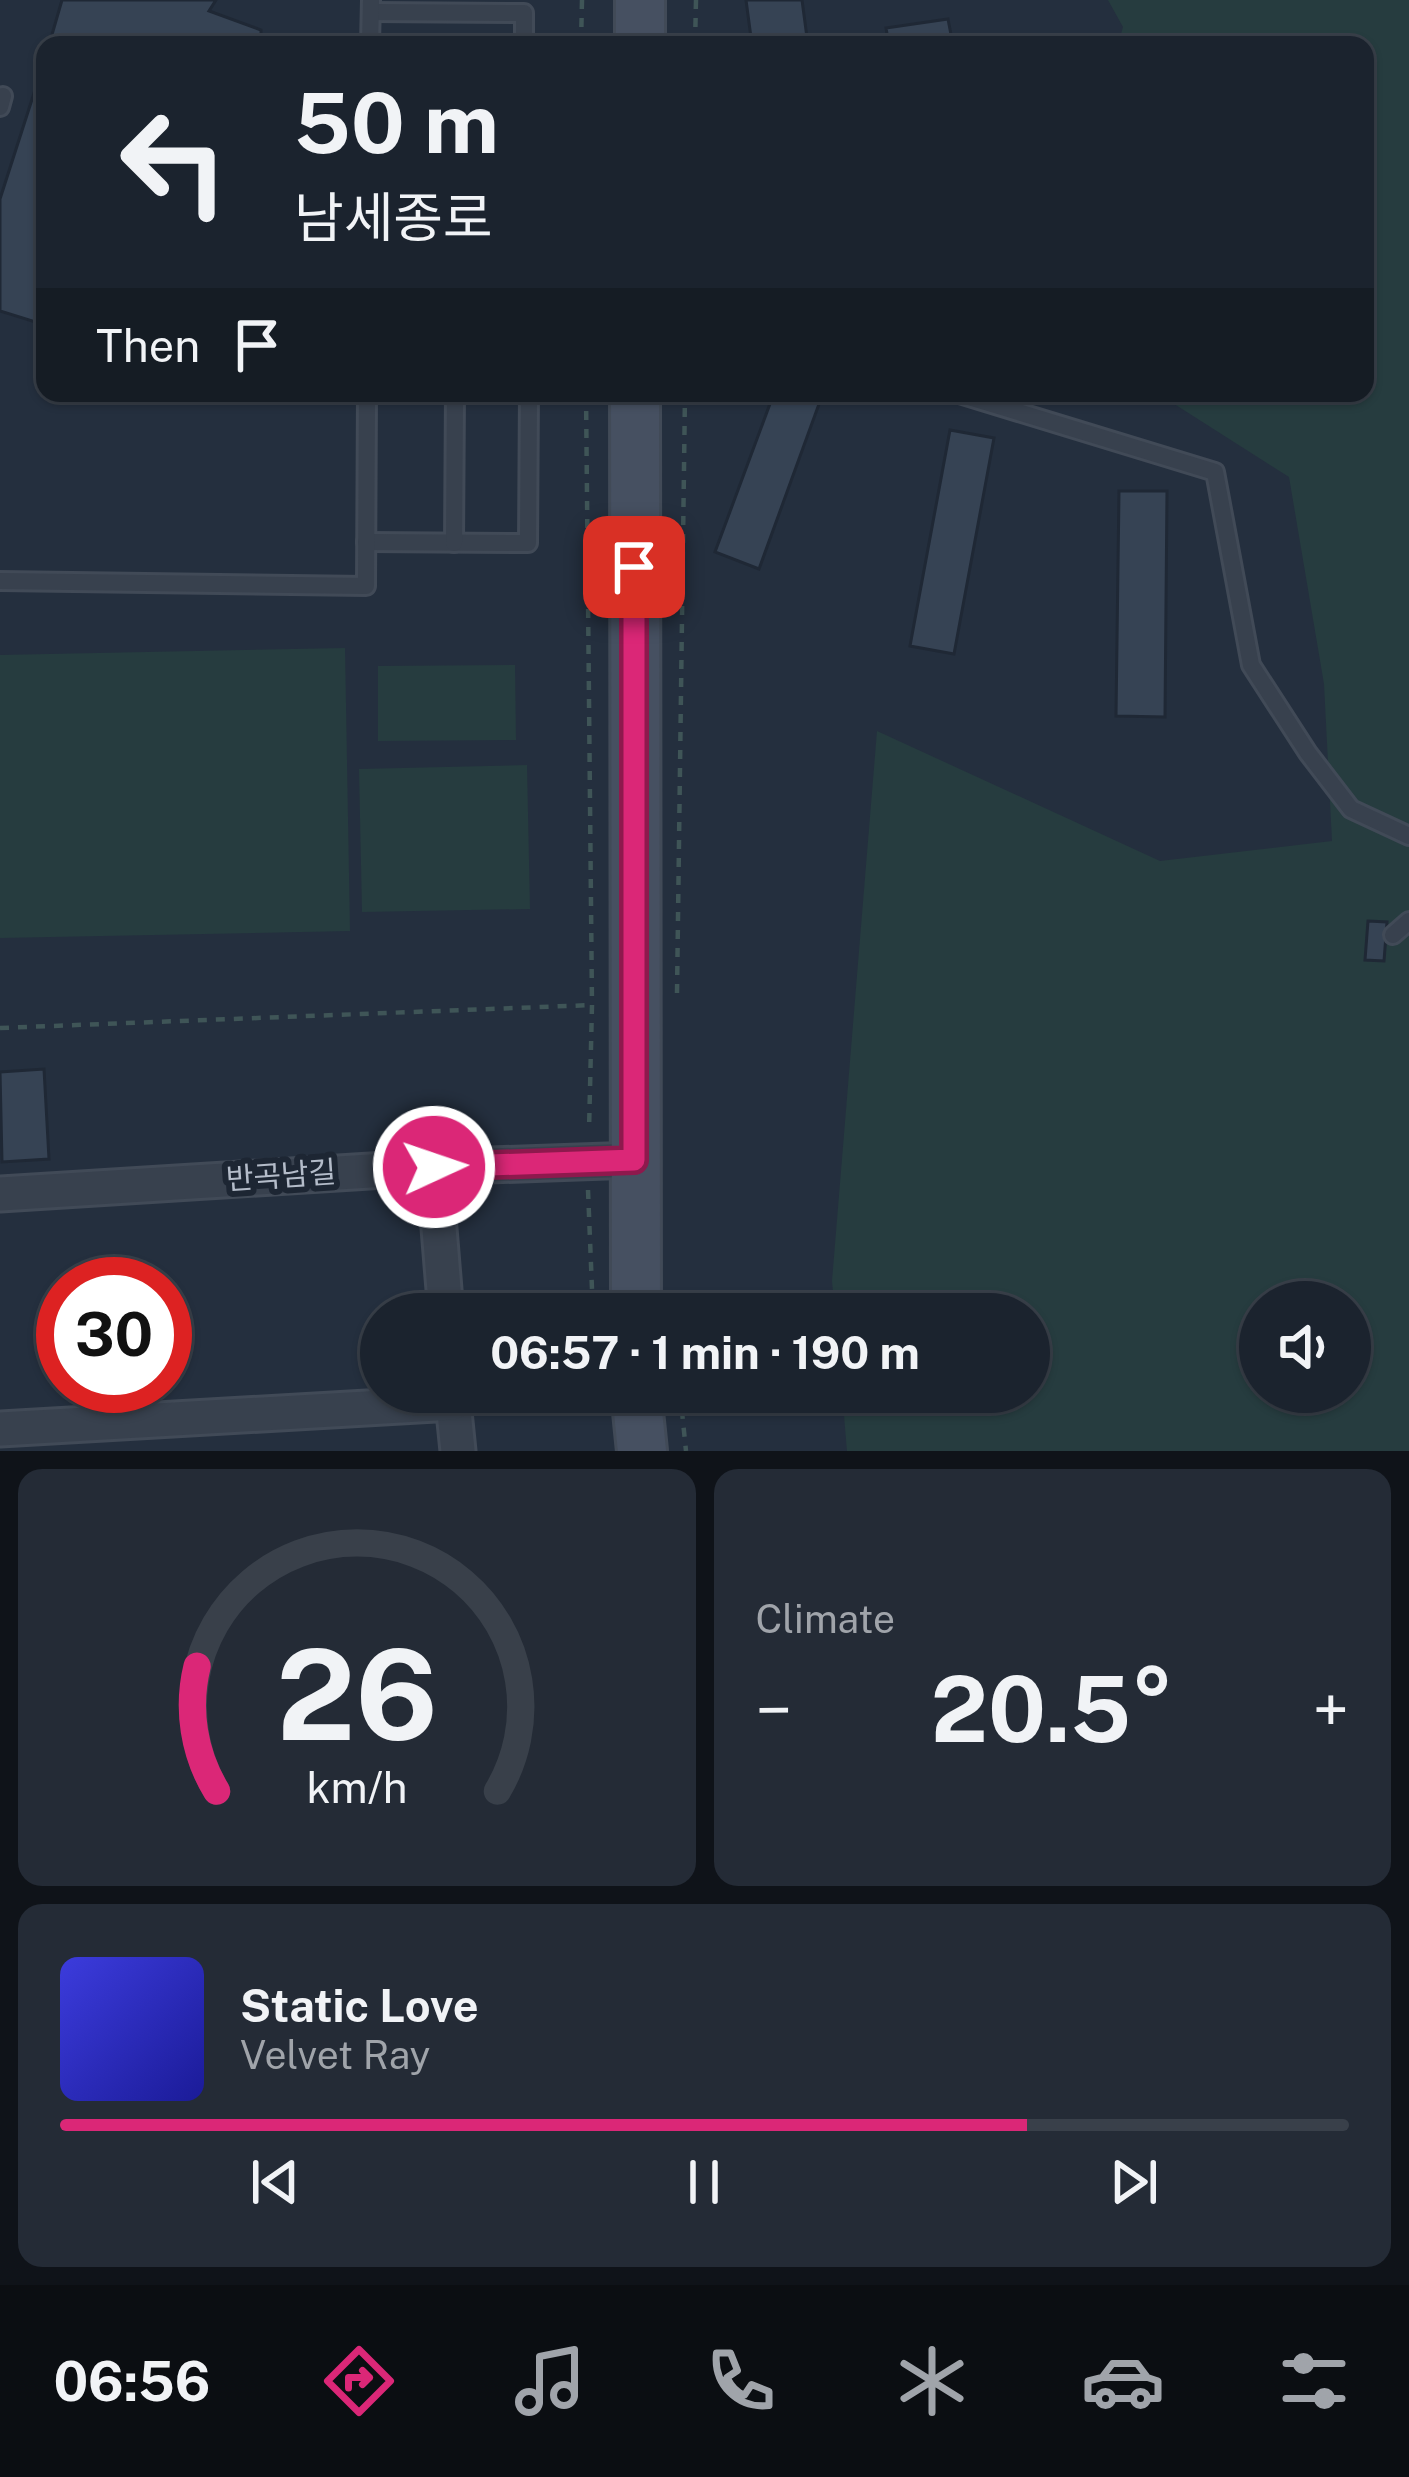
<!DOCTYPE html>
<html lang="en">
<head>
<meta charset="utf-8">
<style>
	:root { --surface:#1b232e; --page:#242b36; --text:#f1f3f6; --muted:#a0a4aa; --line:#39404a; --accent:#db2777 }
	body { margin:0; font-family:"Public Sans","Noto Sans KR",sans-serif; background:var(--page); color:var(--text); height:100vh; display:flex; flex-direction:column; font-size:45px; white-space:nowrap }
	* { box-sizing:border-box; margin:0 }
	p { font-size:39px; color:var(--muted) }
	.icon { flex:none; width:66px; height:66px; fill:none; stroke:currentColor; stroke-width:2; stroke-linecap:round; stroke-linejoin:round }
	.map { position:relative; height:1451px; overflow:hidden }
	.side { display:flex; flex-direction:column; gap:18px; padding:18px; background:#0f1319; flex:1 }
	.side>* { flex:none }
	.top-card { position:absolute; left:36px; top:36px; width:1338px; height:366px; border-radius:24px; box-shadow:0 3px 9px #0004,0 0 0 3px var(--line); background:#1b232e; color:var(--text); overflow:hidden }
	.controls { position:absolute; left:1239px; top:1281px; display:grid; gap:24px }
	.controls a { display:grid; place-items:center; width:132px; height:132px; border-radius:50%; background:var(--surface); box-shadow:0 3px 9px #0004,0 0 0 3px var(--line); font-size:60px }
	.speed { position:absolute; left:36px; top:1257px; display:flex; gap:24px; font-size:60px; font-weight:700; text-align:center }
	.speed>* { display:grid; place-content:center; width:156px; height:156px; border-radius:50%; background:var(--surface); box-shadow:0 3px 9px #0004,0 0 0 3px var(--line); line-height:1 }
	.speed .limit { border:18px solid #d22; background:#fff; color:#111 }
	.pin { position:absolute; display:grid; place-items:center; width:102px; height:102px; color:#fff; margin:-51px; border-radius:24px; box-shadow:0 6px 18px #0006 }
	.me { position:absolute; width:132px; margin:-66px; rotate:87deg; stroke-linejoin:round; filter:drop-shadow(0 0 9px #0008) }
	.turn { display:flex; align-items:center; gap:42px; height:252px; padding:0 60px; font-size:54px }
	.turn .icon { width:156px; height:156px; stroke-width:2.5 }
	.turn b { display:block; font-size:84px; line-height:102px }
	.then { display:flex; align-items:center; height:114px; padding:0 60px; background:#0003; gap:24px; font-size:45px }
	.big { font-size:90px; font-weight:700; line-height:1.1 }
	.side .card { flex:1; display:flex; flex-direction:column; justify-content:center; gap:18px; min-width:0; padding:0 42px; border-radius:24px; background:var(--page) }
	.side .dial { align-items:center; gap:0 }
	.dial svg { height:312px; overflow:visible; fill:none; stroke:var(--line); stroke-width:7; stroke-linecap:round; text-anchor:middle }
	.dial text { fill:var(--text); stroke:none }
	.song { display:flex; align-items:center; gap:36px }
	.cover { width:144px; height:144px; border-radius:18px; background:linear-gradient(135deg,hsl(240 70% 55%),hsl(240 70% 35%)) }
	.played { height:12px; border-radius:6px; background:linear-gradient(90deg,var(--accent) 75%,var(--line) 75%) }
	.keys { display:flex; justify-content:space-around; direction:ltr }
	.heat { display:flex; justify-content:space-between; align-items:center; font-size:66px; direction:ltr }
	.side .tiles { flex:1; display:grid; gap:18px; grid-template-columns:1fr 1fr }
	.card:last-child { grid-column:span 2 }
	.trip { position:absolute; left:360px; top:1293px; width:690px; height:120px; border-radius:60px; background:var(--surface); box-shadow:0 3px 9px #0004,0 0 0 3px var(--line); font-weight:700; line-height:120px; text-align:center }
	.tab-bar { display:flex; height:192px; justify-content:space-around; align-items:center; background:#0b0e12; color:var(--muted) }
	.tab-bar .icon { width:84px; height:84px }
	.tab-bar .on { color:var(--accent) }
	.tab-bar b { font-size:54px; color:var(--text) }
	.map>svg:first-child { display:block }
	.green { fill:#263c3f; fill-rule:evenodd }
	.building { fill:#364354; stroke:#1f2835; stroke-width:3 }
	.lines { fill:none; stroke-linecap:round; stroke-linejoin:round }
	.lane-casing { stroke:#414a57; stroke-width:22 }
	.street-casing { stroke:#414a57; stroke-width:39 }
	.secondary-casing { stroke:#414a57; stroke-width:54 }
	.path { stroke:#3f5557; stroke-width:4.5; stroke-dasharray:9 9; stroke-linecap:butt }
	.lane { stroke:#38414e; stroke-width:16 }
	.street { stroke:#38414e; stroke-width:33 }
	.secondary { stroke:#465061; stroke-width:48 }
	.route-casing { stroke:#8e194d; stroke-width:30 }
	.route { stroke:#db2777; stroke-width:21 }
	.labels { text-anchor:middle; stroke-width:12; stroke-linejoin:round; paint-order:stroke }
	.street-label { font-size:30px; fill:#b4bcc9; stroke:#1d2633 }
</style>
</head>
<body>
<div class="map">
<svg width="1409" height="1451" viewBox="0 0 1409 1451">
	<rect width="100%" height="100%" fill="#242f3e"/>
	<g class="green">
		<path d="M1108,0H1409V1451H847L842,1392H1029V1314H835L832,1281L877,731L1160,861L1332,841L1324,684L1289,477L1157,393H1365V45H1118L1123,27ZM1260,1302H1350V1392H1260Z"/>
		<polygon points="345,648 350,931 0,938 0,655"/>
		<polygon points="515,665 516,740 378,741 378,666"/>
		<polygon points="527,765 530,909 362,912 359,769"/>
	</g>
	<g class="building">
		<polygon points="62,0 216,0 209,11 261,30 261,45 49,45"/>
		<polygon points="746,0 802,0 808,45 752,45"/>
		<polygon points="948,19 953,45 889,45 886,28"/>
		<polygon points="45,59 45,325 0,311 0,199"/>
		<polygon points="774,393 823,393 759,569 715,552"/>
		<polygon points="950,430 994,438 954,654 910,646"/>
		<polygon points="1119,491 1167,491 1165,717 1116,716"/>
		<polygon points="1368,921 1387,922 1384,961 1365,960"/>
		<polygon points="44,1069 49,1159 2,1162 0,1072"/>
	</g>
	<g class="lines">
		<defs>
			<g id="lane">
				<polyline points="371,12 524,13 524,45"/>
				<polyline points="370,45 371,0"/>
				<polyline points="0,107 3,96"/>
				<polyline points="956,393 1215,472 1251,665 1308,753 1351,809 1409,836"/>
				<polyline points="366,542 528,543 529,393"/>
				<polyline points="454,543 455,393"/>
				<polyline points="0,581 366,586 367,393"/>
				<polyline points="1393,935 1409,921"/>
			</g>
			<g id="street">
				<polyline points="434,1167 446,1314"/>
				<polyline points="0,1194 434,1167 635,1160"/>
				<polyline points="452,1392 458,1451"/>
				<polyline points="0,1429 453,1403"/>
			</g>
			<g id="secondary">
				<polyline points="640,45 640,0"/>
				<polyline points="635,393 636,1314"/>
				<polyline points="636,1392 642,1451"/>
			</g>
		</defs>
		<use href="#lane" class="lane-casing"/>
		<use href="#street" class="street-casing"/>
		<use href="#secondary" class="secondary-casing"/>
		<g class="path">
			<polyline points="581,45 582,0"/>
			<polyline points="695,45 696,0"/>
			<polyline points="586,393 592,1005 589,1131"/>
			<polyline points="677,993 685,393"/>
			<polyline points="0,1028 592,1005"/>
			<polyline points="588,1190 593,1314"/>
			<polyline points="680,1392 686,1451"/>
		</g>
		<use href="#lane" class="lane"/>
		<use href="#street" class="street"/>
		<use href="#secondary" class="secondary"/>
	</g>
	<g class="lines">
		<defs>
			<polyline id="route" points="434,1167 634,1160 634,567"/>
		</defs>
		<use href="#route" class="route-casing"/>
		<use href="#route" class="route"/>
	</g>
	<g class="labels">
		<g class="street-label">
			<text transform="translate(281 1176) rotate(-4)" y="10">반곡남길</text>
		</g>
	</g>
</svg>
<div class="controls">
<a><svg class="icon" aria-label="sound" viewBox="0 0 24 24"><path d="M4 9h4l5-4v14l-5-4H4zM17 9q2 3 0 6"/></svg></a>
</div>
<div class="speed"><div class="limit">30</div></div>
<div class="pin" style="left:634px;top:567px;background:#d93025"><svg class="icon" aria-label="arrive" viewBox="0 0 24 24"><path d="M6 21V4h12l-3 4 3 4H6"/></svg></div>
<svg class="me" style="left:434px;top:1167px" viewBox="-20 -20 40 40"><circle r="17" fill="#db2777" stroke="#fff" stroke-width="3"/><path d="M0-11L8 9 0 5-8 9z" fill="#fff"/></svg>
<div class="trip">06:57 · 1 min · 190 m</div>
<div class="top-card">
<div class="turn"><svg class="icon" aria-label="left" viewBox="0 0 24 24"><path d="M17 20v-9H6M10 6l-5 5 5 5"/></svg><div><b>50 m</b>남세종로</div></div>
<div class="then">Then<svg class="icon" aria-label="arrive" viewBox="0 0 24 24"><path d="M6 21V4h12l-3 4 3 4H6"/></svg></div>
</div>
</div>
<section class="side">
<div class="tiles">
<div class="card dial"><svg viewBox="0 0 100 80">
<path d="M14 69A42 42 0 1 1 86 69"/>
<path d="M14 69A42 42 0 0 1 9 37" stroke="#db2777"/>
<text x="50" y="56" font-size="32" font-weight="700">26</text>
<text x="50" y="72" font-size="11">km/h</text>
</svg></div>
<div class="card"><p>Climate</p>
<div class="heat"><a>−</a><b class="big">20.5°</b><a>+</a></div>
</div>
<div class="card">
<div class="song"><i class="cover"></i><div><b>Static Love</b><p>Velvet Ray</p></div></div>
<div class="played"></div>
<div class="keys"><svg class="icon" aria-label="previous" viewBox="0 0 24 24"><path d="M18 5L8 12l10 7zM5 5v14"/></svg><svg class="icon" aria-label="pause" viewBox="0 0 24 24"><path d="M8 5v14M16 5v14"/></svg><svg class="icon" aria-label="next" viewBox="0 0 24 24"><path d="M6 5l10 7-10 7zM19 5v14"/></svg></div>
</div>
</div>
</section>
<nav class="tab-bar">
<b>06:56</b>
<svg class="icon on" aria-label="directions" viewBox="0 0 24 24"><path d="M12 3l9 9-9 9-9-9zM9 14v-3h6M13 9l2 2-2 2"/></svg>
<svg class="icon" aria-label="music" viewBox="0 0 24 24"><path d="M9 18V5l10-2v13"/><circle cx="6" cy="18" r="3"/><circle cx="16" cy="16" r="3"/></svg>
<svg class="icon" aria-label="phone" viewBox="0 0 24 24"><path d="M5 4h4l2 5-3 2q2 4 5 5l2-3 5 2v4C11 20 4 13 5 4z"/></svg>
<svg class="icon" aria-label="climate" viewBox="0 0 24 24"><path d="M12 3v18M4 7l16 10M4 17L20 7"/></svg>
<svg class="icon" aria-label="car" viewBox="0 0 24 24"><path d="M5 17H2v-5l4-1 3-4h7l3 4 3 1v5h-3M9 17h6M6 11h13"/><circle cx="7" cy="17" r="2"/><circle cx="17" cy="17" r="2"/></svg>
<svg class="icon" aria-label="filters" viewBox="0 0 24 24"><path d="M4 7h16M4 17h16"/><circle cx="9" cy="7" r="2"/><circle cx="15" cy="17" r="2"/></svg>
</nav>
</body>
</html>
